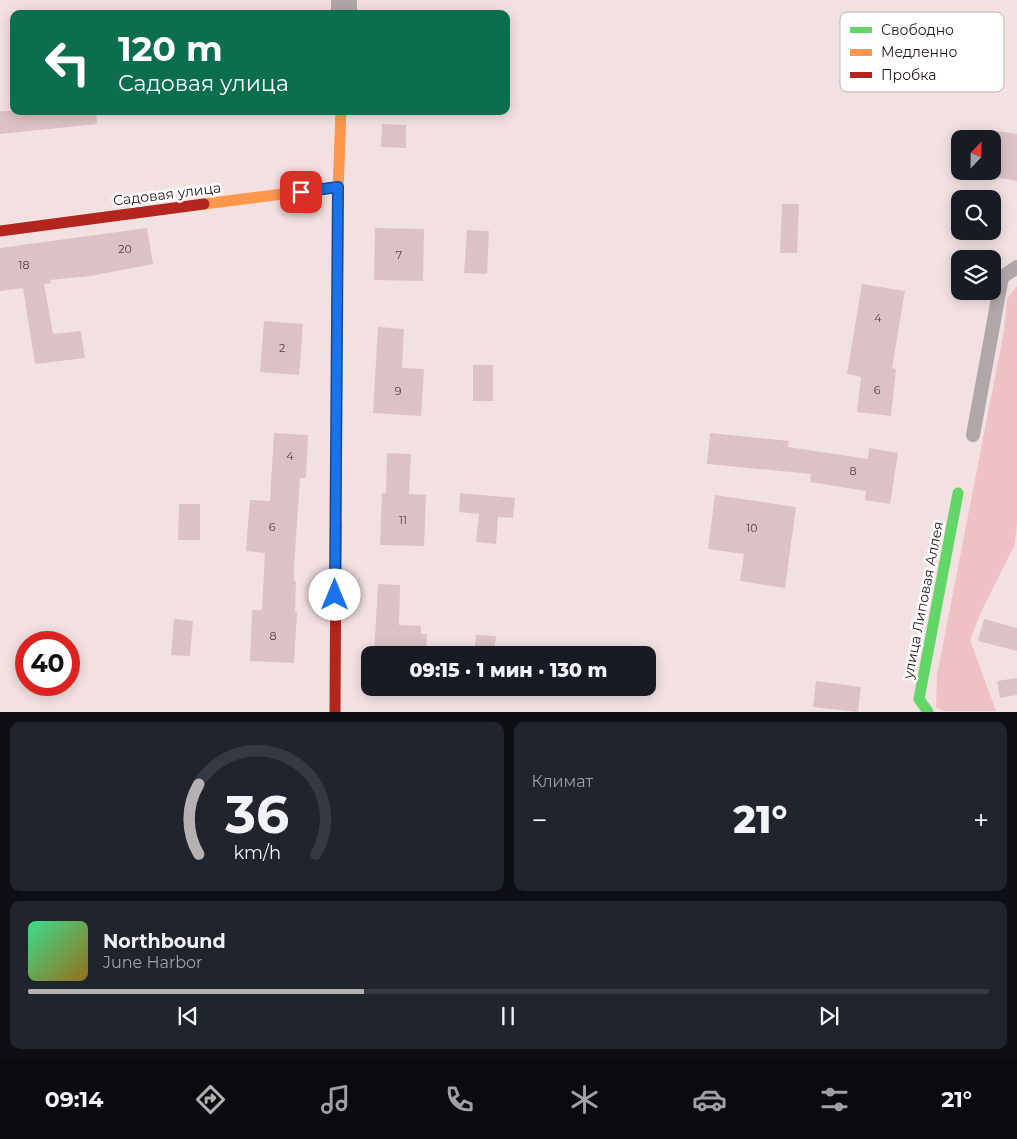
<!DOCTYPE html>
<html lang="ru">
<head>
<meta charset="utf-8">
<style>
	:root { --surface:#171b24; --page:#20242c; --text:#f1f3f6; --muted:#9ea1a6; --line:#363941; --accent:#b5b0b2 }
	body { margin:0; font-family:Montserrat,sans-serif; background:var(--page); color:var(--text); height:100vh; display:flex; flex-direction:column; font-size:19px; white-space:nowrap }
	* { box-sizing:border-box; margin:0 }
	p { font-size:16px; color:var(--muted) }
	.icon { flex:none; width:28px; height:28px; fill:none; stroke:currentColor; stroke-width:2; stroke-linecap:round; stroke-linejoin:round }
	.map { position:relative; height:712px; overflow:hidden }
	.side { display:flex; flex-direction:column; gap:10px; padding:10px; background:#0d0f14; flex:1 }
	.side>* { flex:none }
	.top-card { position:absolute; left:10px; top:10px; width:500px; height:105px; border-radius:10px; box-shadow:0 2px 12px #0003; background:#0b6e4f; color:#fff; overflow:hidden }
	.needle { width:32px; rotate:22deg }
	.fabs { position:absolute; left:951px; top:130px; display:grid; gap:10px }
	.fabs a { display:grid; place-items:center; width:50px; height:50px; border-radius:10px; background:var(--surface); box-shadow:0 2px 12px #0003; font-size:25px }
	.speed { position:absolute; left:15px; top:631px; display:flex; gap:10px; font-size:25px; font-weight:700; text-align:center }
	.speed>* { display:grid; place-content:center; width:65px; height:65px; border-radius:50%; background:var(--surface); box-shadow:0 2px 12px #0003; line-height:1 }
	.speed .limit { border:8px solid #d22; background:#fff; color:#111 }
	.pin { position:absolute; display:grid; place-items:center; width:42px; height:42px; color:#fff; margin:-21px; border-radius:10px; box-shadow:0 2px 8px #0006 }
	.me { position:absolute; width:55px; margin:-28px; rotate:0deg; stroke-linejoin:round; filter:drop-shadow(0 0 4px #0008) }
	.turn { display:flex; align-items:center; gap:18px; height:105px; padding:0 25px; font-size:22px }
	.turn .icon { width:65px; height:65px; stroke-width:2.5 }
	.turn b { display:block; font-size:35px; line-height:42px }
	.big { font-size:38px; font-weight:800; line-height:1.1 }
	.side .widget { flex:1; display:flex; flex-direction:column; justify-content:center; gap:8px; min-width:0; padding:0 18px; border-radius:10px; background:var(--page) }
	.side .dial { align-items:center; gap:0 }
	.dial svg { height:130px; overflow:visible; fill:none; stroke:var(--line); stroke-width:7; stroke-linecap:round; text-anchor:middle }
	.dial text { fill:var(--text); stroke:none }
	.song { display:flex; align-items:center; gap:15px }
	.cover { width:60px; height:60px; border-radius:8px; background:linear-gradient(135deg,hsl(150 70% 55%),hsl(40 70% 35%)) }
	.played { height:5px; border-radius:2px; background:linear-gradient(90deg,var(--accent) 35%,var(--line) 35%) }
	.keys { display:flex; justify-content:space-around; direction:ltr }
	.heat { display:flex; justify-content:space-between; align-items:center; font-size:28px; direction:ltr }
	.side .tiles { flex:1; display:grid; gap:10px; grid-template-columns:1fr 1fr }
	.widget:last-child { grid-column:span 2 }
	.trip { position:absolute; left:361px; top:646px; width:295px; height:50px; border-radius:10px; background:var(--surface); box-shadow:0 2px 12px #0003; font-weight:800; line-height:50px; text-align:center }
	.tabs { display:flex; height:80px; justify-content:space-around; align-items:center; background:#090b0e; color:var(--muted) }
	.tabs .icon { width:35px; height:35px }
	.tabs .selected { color:var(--accent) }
	.tabs b { font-size:22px; color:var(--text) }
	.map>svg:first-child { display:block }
	.green { fill:#efc0c4 }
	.building { fill:#dcc2c4 }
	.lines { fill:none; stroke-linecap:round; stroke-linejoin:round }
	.lane { stroke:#b0a7a8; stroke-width:14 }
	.street { stroke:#b0a7a8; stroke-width:26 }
	.fast { stroke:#63d668; stroke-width:11 }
	.slow { stroke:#ff974d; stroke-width:11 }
	.jam { stroke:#b3261e; stroke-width:11 }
	.route-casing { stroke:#114b97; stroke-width:12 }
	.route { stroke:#1a73e8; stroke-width:9 }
	.labels { text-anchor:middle; stroke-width:5; stroke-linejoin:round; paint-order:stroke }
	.number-label { font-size:11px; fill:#504143 }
	.street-label { font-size:14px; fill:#221618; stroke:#fff }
	.key { fill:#fff; stroke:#bdb9ba; stroke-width:1 }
	.key-label { font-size:14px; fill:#221618 }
</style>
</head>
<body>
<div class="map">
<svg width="1017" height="712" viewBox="0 0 1017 712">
	<rect width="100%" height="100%" fill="#f3e1e2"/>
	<polygon class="green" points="1017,286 1017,523 1015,544 980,614 970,640 996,711 945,711 936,708 937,675 1004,331 1007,299"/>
	<g class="building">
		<polygon points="0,111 96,111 97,124 0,134"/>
		<polygon points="382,124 406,125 406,148 381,147"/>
		<polygon points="997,131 1017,134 1017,181 990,176 992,171"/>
		<polygon points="782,204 799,204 797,253 780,253"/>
		<polygon points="147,228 153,264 91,276 50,280 51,283 44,284 53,334 81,331 85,358 35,364 23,288 0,291 0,248"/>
		<polygon points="375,228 424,229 423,281 374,280"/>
		<polygon points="467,230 489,231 487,274 464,273"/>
		<polygon points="862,284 905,291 892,368 896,369 891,416 857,412 861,377 847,374"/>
		<polygon points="264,321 303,324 299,375 260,372"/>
		<polygon points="378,327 404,329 402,368 424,369 421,416 373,413"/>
		<rect x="473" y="365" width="20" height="36"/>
		<polygon points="274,433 308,435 306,478 300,478 294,566 294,581 296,581 295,612 297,612 294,663 250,661 252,610 262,610 265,553 246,551 250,500 270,501"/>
		<polygon points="710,433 789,441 788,447 868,459 869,448 898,453 890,504 865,500 866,491 810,482 811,474 707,464"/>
		<polygon points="387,453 411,454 409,494 426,495 424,546 380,545 382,493 386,493"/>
		<polygon points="460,493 515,498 513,518 498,517 496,544 476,542 479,514 459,512"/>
		<polygon points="715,495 796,507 785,588 740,581 744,554 708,549"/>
		<polygon points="179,504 200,504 200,540 178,540"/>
		<polygon points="378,584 400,585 399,625 421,626 421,634 427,634 426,655 374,655"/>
		<polygon points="174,619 193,621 190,656 171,655"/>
		<polygon points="984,619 1017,628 1017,651 978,641"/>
		<polygon points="476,635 496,636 494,655 474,655"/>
		<polygon points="1017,678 1017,695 1000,698 997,681"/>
		<polygon points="816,681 861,687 858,712 813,707"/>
	</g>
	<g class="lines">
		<polyline class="lane" points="973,435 1002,277 1017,267"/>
		<polyline class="street" points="344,14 344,0"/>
		<g class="fast">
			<polyline points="336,524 338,191"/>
			<polyline points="928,712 919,699 958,493"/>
		</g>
		<g class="slow">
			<polyline points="338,191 341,111"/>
			<polyline points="204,204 338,187"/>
		</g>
		<g class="jam">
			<polyline points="0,231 204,204"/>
			<polyline points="335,712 336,524"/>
		</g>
	</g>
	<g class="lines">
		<defs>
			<polyline id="route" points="301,192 338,187 335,595"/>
		</defs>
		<use href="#route" class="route-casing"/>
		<use href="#route" class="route"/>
	</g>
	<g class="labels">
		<g class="number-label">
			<text x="125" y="253">20</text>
			<text x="399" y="259">7</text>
			<text x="24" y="269">18</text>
			<text x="878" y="322">4</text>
			<text x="282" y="352">2</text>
			<text x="877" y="394">6</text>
			<text x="398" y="395">9</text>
			<text x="290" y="460">4</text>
			<text x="853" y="475">8</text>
			<text x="403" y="524">11</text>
			<text x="272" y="531">6</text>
			<text x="752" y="532">10</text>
			<text x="273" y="640">8</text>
		</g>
		<g class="street-label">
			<text transform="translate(167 194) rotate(-7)" y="5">Садовая улица</text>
			<text transform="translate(923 600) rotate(-79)" y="5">улица Липовая Аллея</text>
		</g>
	</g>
	<rect x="840" y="12" width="164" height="80" rx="8" class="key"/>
	<rect x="850" y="27" width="22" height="6" fill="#63d668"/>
	<rect x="850" y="49" width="22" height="7" fill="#ff974d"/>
	<rect x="850" y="72" width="22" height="6" fill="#b3261e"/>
	<g class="key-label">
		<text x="881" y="35">Свободно</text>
		<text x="881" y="57">Медленно</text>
		<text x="881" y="80">Пробка</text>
	</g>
</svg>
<div class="fabs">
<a><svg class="needle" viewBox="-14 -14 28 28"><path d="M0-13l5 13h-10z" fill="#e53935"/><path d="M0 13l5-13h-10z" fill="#9ea1a6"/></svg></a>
<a><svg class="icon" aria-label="search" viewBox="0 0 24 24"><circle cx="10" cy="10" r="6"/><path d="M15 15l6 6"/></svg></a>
<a><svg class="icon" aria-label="layers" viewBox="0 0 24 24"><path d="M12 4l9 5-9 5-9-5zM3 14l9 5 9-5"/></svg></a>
</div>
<div class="speed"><div class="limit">40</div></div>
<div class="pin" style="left:301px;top:192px;background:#d93025"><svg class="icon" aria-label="arrive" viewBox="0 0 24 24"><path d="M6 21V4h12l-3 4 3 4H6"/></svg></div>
<svg class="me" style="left:335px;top:595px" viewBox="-20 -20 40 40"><circle r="19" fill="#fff"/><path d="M0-13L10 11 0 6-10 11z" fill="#1a73e8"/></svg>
<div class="trip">09:15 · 1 мин · 130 m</div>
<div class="top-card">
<div class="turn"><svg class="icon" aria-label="left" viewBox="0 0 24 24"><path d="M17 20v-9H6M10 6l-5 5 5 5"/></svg><div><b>120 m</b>Садовая улица</div></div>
</div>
</div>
<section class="side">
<div class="tiles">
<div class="widget dial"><svg viewBox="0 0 100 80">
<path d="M14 69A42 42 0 1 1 86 69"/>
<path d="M14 69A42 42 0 0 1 14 26" stroke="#b5b0b2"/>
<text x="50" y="56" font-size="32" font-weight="700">36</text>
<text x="50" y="72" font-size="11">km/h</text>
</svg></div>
<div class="widget"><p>Климат</p>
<div class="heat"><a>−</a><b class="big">21°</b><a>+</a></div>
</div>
<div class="widget">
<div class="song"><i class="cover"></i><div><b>Northbound</b><p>June Harbor</p></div></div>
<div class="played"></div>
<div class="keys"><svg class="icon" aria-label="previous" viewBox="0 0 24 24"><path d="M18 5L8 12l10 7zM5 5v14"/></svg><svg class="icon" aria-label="pause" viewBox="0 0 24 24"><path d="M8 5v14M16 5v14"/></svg><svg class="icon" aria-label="next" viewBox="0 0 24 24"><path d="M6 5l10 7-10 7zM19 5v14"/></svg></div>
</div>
</div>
</section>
<nav class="tabs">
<b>09:14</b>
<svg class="icon selected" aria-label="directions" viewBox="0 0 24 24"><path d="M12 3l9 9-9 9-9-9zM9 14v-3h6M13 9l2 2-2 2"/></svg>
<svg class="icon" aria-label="music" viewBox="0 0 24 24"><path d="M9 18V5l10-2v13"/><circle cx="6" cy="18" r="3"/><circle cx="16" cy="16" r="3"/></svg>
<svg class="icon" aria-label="phone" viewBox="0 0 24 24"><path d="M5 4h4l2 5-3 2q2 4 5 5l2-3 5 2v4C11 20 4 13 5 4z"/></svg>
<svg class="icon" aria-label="climate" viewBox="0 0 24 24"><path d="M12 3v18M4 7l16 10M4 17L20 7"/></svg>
<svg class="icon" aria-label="car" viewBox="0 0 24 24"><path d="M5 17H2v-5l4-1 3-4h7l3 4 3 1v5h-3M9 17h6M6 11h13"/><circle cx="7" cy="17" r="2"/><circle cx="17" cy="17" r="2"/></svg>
<svg class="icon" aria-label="filters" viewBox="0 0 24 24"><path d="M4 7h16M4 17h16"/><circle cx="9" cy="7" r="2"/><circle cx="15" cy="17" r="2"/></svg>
<b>21°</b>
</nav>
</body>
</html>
